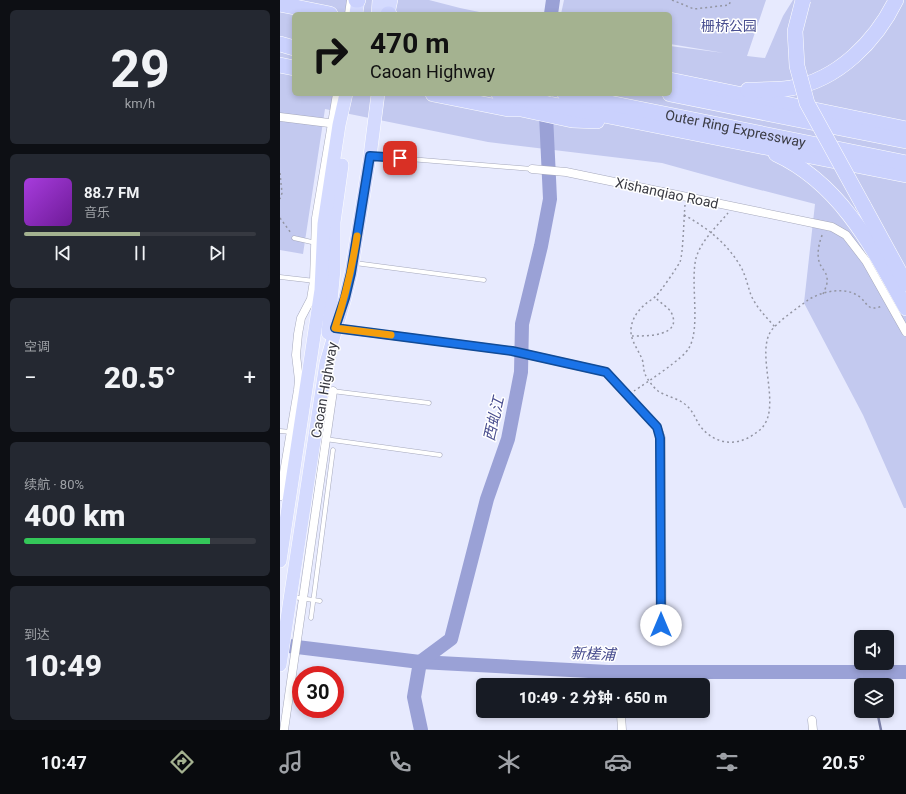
<!DOCTYPE html>
<html lang="zh">
<head>
<meta charset="utf-8">
<style>
	:root { --surface:#171b24; --page:#242831; --text:#f1f3f6; --muted:#9ea1a6; --line:#363941; --accent:#a4b290 }
	body { margin:0; font-family:Roboto,"Noto Sans SC",sans-serif; background:var(--page); color:var(--text); height:100vh; display:flex; flex-direction:column; font-size:15px; white-space:nowrap }
	* { box-sizing:border-box; margin:0 }
	p { font-size:13px; color:var(--muted) }
	.icon { flex:none; width:22px; height:22px; fill:none; stroke:currentColor; stroke-width:2; stroke-linecap:round; stroke-linejoin:round }
	.map { position:relative; flex:1; overflow:hidden }
	.panel { display:flex; flex-direction:column; gap:10px; padding:10px; background:#0d0f14; width:280px }
	.panel>* { flex:none }
	.guide { position:absolute; left:12px; top:12px; width:380px; height:84px; border-radius:6px; box-shadow:0 2px 6px #0003; background:#a4b290; color:#111; overflow:hidden }
	.tools { position:absolute; left:574px; top:630px; display:grid; gap:8px }
	.tools a { display:grid; place-items:center; width:40px; height:40px; border-radius:6px; background:var(--surface); box-shadow:0 2px 6px #0003; font-size:20px }
	.speed { position:absolute; left:12px; top:666px; display:flex; gap:8px; font-size:20px; font-weight:700; text-align:center }
	.speed>* { display:grid; place-content:center; width:52px; height:52px; border-radius:50%; background:var(--surface); box-shadow:0 2px 6px #0003; line-height:1 }
	.speed .limit { border:6px solid #d22; background:#fff; color:#111 }
	.pin { position:absolute; display:grid; place-items:center; width:34px; height:34px; color:#fff; margin:-17px; border-radius:8px; box-shadow:0 2px 6px #0006 }
	.me { position:absolute; width:44px; margin:-22px; rotate:0deg; stroke-linejoin:round; filter:drop-shadow(0 0 3px #0008) }
	.turn { display:flex; align-items:center; gap:14px; height:84px; padding:0 12px; font-size:18px }
	.turn .icon { width:52px; height:52px; stroke-width:2.5 }
	.turn b { display:block; font-size:28px; line-height:34px }
	.big { font-size:30px; font-weight:800; line-height:1.1 }
	.panel .tile { flex:1; display:flex; flex-direction:column; justify-content:center; gap:6px; min-width:0; padding:0 14px; border-radius:6px; background:var(--page) }
	.panel .dial { align-items:center; gap:0 }
	.dial b { font-size:52px; line-height:1 }
	.song { display:flex; align-items:center; gap:12px }
	.cover { width:48px; height:48px; border-radius:6px; background:linear-gradient(135deg,hsl(280 70% 55%),hsl(280 70% 35%)) }
	.played { height:4px; border-radius:2px; background:linear-gradient(90deg,var(--accent) 50%,var(--line) 50%) }
	.keys { display:flex; justify-content:space-around; direction:ltr }
	.heat { display:flex; justify-content:space-between; align-items:center; font-size:22px; direction:ltr }
	.charge { height:6px; border-radius:3px; background:linear-gradient(90deg,#34c759 80%,var(--line) 0) }
	.trip { position:absolute; left:196px; top:678px; width:234px; height:40px; border-radius:6px; background:var(--surface); box-shadow:0 2px 6px #0003; font-weight:800; line-height:40px; text-align:center }
	.menu { display:flex; height:64px; justify-content:space-around; align-items:center; background:#090b0e; color:var(--muted) }
	.menu .icon { width:28px; height:28px }
	.menu .on { color:var(--accent) }
	.menu b { font-size:18px; color:var(--text) }
	main { display:flex; flex:1; min-height:0 }
	.map>svg:first-child { display:block }
	.green { fill:#c3c9ef }
	.lines { fill:none; stroke-linecap:round; stroke-linejoin:round }
	.stream { stroke:#7d82aa; stroke-width:2.5 }
	.river { stroke:#9aa1d6; stroke-width:14 }
	.service-casing { stroke:#a6a9bc; stroke-width:5 }
	.minor-casing { stroke:#a6a9bc; stroke-width:9 }
	.trunk-casing { stroke:#fff; stroke-width:14 }
	.motorway-casing { stroke:#fff; stroke-width:16 }
	.path { stroke:#9395a3; stroke-width:1.5; stroke-dasharray:2 3; stroke-linecap:butt }
	.service { stroke:#fff; stroke-width:4 }
	.minor { stroke:#fff; stroke-width:8 }
	.trunk { stroke:#d4dafe; stroke-width:13 }
	.motorway { stroke:#cad1fd; stroke-width:15 }
	.motorway-bridge-casing { stroke:#fff; stroke-width:16; stroke-linecap:butt }
	.motorway-bridge { stroke:#cad1fd; stroke-width:15 }
	.route-casing { stroke:#114b97; stroke-width:10 }
	.route { stroke:#1a73e8; stroke-width:7 }
	.slow { stroke:#f59e0b; stroke-width:7 }
	.labels { text-anchor:middle; stroke-width:3; stroke-linejoin:round; paint-order:stroke }
	.park-label { font-size:14px; fill:#4a5091; stroke:#fff }
	.street-label { font-size:14px; fill:#393a42; stroke:#fff }
	.water-label { font-size:15px; font-style:italic; fill:#474c8e; stroke:#fff }
</style>
</head>
<body>
<main>
<section class="panel">
<div class="tile dial"><b>29</b><p>km/h</p></div>
<div class="tile">
<div class="song"><i class="cover"></i><div><b>88.7 FM</b><p>音乐</p></div></div>
<div class="played"></div>
<div class="keys"><svg class="icon" aria-label="previous" viewBox="0 0 24 24"><path d="M18 5L8 12l10 7zM5 5v14"/></svg><svg class="icon" aria-label="pause" viewBox="0 0 24 24"><path d="M8 5v14M16 5v14"/></svg><svg class="icon" aria-label="next" viewBox="0 0 24 24"><path d="M6 5l10 7-10 7zM19 5v14"/></svg></div>
</div>
<div class="tile"><p>空调</p>
<div class="heat"><a>−</a><b class="big">20.5°</b><a>+</a></div>
</div>
<div class="tile"><p>续航 · 80%</p><b class="big">400 km</b><div class="charge"></div></div>
<div class="tile"><p>到达</p><b class="big">10:49</b></div>
</section>
<div class="map">
<svg width="626" height="730" viewBox="0 0 626 730">
	<rect width="100%" height="100%" fill="#e7eafe"/>
	<polygon class="green" points="0,0 149,0 180,8 209,14 14,14 14,94 390,94 390,46 444,53 390,44 390,14 281,14 284,0 486,0 467,56 485,58 503,16 513,0 626,0 626,508 624,508 583,415 524,303 535,204 465,186 382,163 208,142 45,109 23,254 0,250"/>
	<g class="lines">
		<g class="stream">
			<polyline points="587,672 590,685"/>
			<polyline points="597,711 601,730"/>
		</g>
		<g class="river">
			<polyline points="271,14 273,0"/>
			<polyline points="0,645 140,662 328,672 626,672"/>
			<polyline points="141,730 134,697 140,662 171,639 207,499 228,439 241,372 242,324 261,246 270,199 265,94"/>
		</g>
		<defs>
			<g id="service">
				<polyline points="93,156 252,169"/>
				<polyline points="14,238 36,243"/>
				<polyline points="75,263 204,280"/>
				<polyline points="0,277 35,281"/>
				<polyline points="52,391 149,403"/>
				<polyline points="0,431 11,432"/>
				<polyline points="45,439 160,455"/>
				<polyline points="13,597 40,601"/>
				<polyline points="31,618 53,450"/>
			</g>
			<g id="minor">
				<polyline points="69,14 71,0"/>
				<polyline points="0,117 57,124"/>
				<polyline points="252,169 286,172 552,227 566,235 586,261 626,332"/>
				<polyline points="55,328 232,351 326,372 377,427 381,438 382,640"/>
				<polyline points="0,496 18,390 19,380 16,355 18,334 21,318 31,299 34,281 36,218 57,94"/>
				<polyline points="341,715 342,730"/>
				<polyline points="532,720 533,730"/>
				<polyline points="4,730 53,391"/>
			</g>
			<g id="trunk">
				<polyline points="76,14 78,0"/>
				<polyline points="98,14 99,0"/>
				<polyline points="108,14 111,0"/>
				<polyline points="48,333 54,269 54,222 62,165"/>
				<polyline points="0,561 41,290 44,224 59,125 66,94"/>
				<polyline points="0,665 46,363 65,298 71,273 90,156 98,94"/>
			</g>
			<g id="motorway">
				<polyline points="76,0 78,0"/>
				<polyline points="0,4 50,14"/>
				<polyline points="108,14 109,14"/>
				<polyline points="0,44 14,48"/>
				<polyline points="0,65 14,68"/>
				<polyline points="390,80 626,129"/>
				<path d="M468,90C482,90 497,90 511,88C558,80 596,41 616,0"/>
				<polyline points="153,94 228,109 241,109 292,120 317,121"/>
				<polyline points="219,94 626,175"/>
				<path id="s1" d="M285,94L626,163"/>
				<polyline points="390,94 626,141"/>
				<path d="M496,154C561,184 593,248 626,308"/>
				<polyline points="583,205 626,284"/>
			</g>
		</defs>
		<use href="#service" class="service-casing"/>
		<use href="#minor" class="minor-casing"/>
		<use href="#trunk" class="trunk-casing"/>
		<use href="#motorway" class="motorway-casing"/>
		<g class="path">
			<polyline points="392,0 414,9 449,5 451,0"/>
			<polyline points="0,173 2,193 0,199"/>
			<path d="M405,205C404,215 403,255 400,262C396,269 381,291 376,296C374,298 371,300 368,302C360,308 352,317 351,329C350,340 358,349 362,359C364,364 363,369 365,374C367,379 373,387 378,391C387,397 399,398 407,406C413,411 416,420 420,426C434,444 455,447 473,435C477,432 482,429 484,425C500,403 476,353 491,331C498,321 519,307 528,300C542,291 566,286 580,297C588,304 588,312 602,306"/>
			<path d="M404,215C428,228 449,245 462,269C466,277 468,287 471,295C476,307 486,317 495,327"/>
			<polyline points="0,218 11,233"/>
			<path d="M543,294C545,289 548,284 547,278C547,273 542,269 540,264C536,255 539,242 543,233"/>
			<path d="M352,336C365,336 404,337 391,312C388,307 380,303 375,297"/>
			<path d="M354,391C366,383 404,358 409,348C421,327 410,283 416,258C421,241 437,226 448,213"/>
		</g>
		<use href="#service" class="service"/>
		<use href="#minor" class="minor"/>
		<use href="#trunk" class="trunk"/>
		<use href="#motorway" class="motorway"/>
		<defs>
			<polyline id="motorway-bridge" points="523,0 515,31 517,66 527,103 583,205"/>
		</defs>
		<use href="#motorway-bridge" class="motorway-bridge-casing"/>
		<use href="#motorway-bridge" class="motorway-bridge"/>
	</g>
	<g class="lines">
		<defs>
			<polyline id="route" points="120,158 90,156 71,273 65,298 55,328 232,351 326,372 377,427 380,438 381,625"/>
		</defs>
		<use href="#route" class="route-casing"/>
		<use href="#route" class="route"/>
		<path class="slow" d="M77,236C72,268 65,298 55,328L111,335"/>
	</g>
	<g class="labels">
		<g class="park-label">
			<text x="449" y="31">栅桥公园</text>
		</g>
		<g class="street-label">
			<text dy="5" stroke="none"><textPath href="#s1" startOffset="174">Outer Ring Expressway</textPath></text>
			<text transform="translate(387 193) rotate(12)" y="5">Xishanqiao Road</text>
			<text transform="translate(44 390) rotate(-80)" y="5">Caoan Highway</text>
		</g>
		<g class="water-label">
			<text transform="translate(214 419) rotate(-77)" y="5">西虬江</text>
			<text transform="translate(313 654) rotate(2)" y="5">新槎浦</text>
		</g>
	</g>
</svg>
<div class="tools">
<a><svg class="icon" aria-label="sound" viewBox="0 0 24 24"><path d="M4 9h4l5-4v14l-5-4H4zM17 9q2 3 0 6"/></svg></a>
<a><svg class="icon" aria-label="layers" viewBox="0 0 24 24"><path d="M12 4l9 5-9 5-9-5zM3 14l9 5 9-5"/></svg></a>
</div>
<div class="speed"><div class="limit">30</div></div>
<div class="pin" style="left:120px;top:158px;background:#d93025"><svg class="icon" aria-label="arrive" viewBox="0 0 24 24"><path d="M6 21V4h12l-3 4 3 4H6"/></svg></div>
<svg class="me" style="left:381px;top:625px" viewBox="-20 -20 40 40"><circle r="19" fill="#fff"/><path d="M0-13L10 11 0 6-10 11z" fill="#1a73e8"/></svg>
<div class="trip">10:49 · 2 分钟 · 650 m</div>
<div class="guide">
<div class="turn"><svg class="icon" aria-label="right" viewBox="0 0 24 24"><path d="M7 20v-9h11M14 6l5 5-5 5"/></svg><div><b>470 m</b>Caoan Highway</div></div>
</div>
</div>
</main>
<nav class="menu">
<b>10:47</b>
<svg class="icon on" aria-label="directions" viewBox="0 0 24 24"><path d="M12 3l9 9-9 9-9-9zM9 14v-3h6M13 9l2 2-2 2"/></svg>
<svg class="icon" aria-label="music" viewBox="0 0 24 24"><path d="M9 18V5l10-2v13"/><circle cx="6" cy="18" r="3"/><circle cx="16" cy="16" r="3"/></svg>
<svg class="icon" aria-label="phone" viewBox="0 0 24 24"><path d="M5 4h4l2 5-3 2q2 4 5 5l2-3 5 2v4C11 20 4 13 5 4z"/></svg>
<svg class="icon" aria-label="climate" viewBox="0 0 24 24"><path d="M12 3v18M4 7l16 10M4 17L20 7"/></svg>
<svg class="icon" aria-label="car" viewBox="0 0 24 24"><path d="M5 17H2v-5l4-1 3-4h7l3 4 3 1v5h-3M9 17h6M6 11h13"/><circle cx="7" cy="17" r="2"/><circle cx="17" cy="17" r="2"/></svg>
<svg class="icon" aria-label="filters" viewBox="0 0 24 24"><path d="M4 7h16M4 17h16"/><circle cx="9" cy="7" r="2"/><circle cx="15" cy="17" r="2"/></svg>
<b>20.5°</b>
</nav>
</body>
</html>
